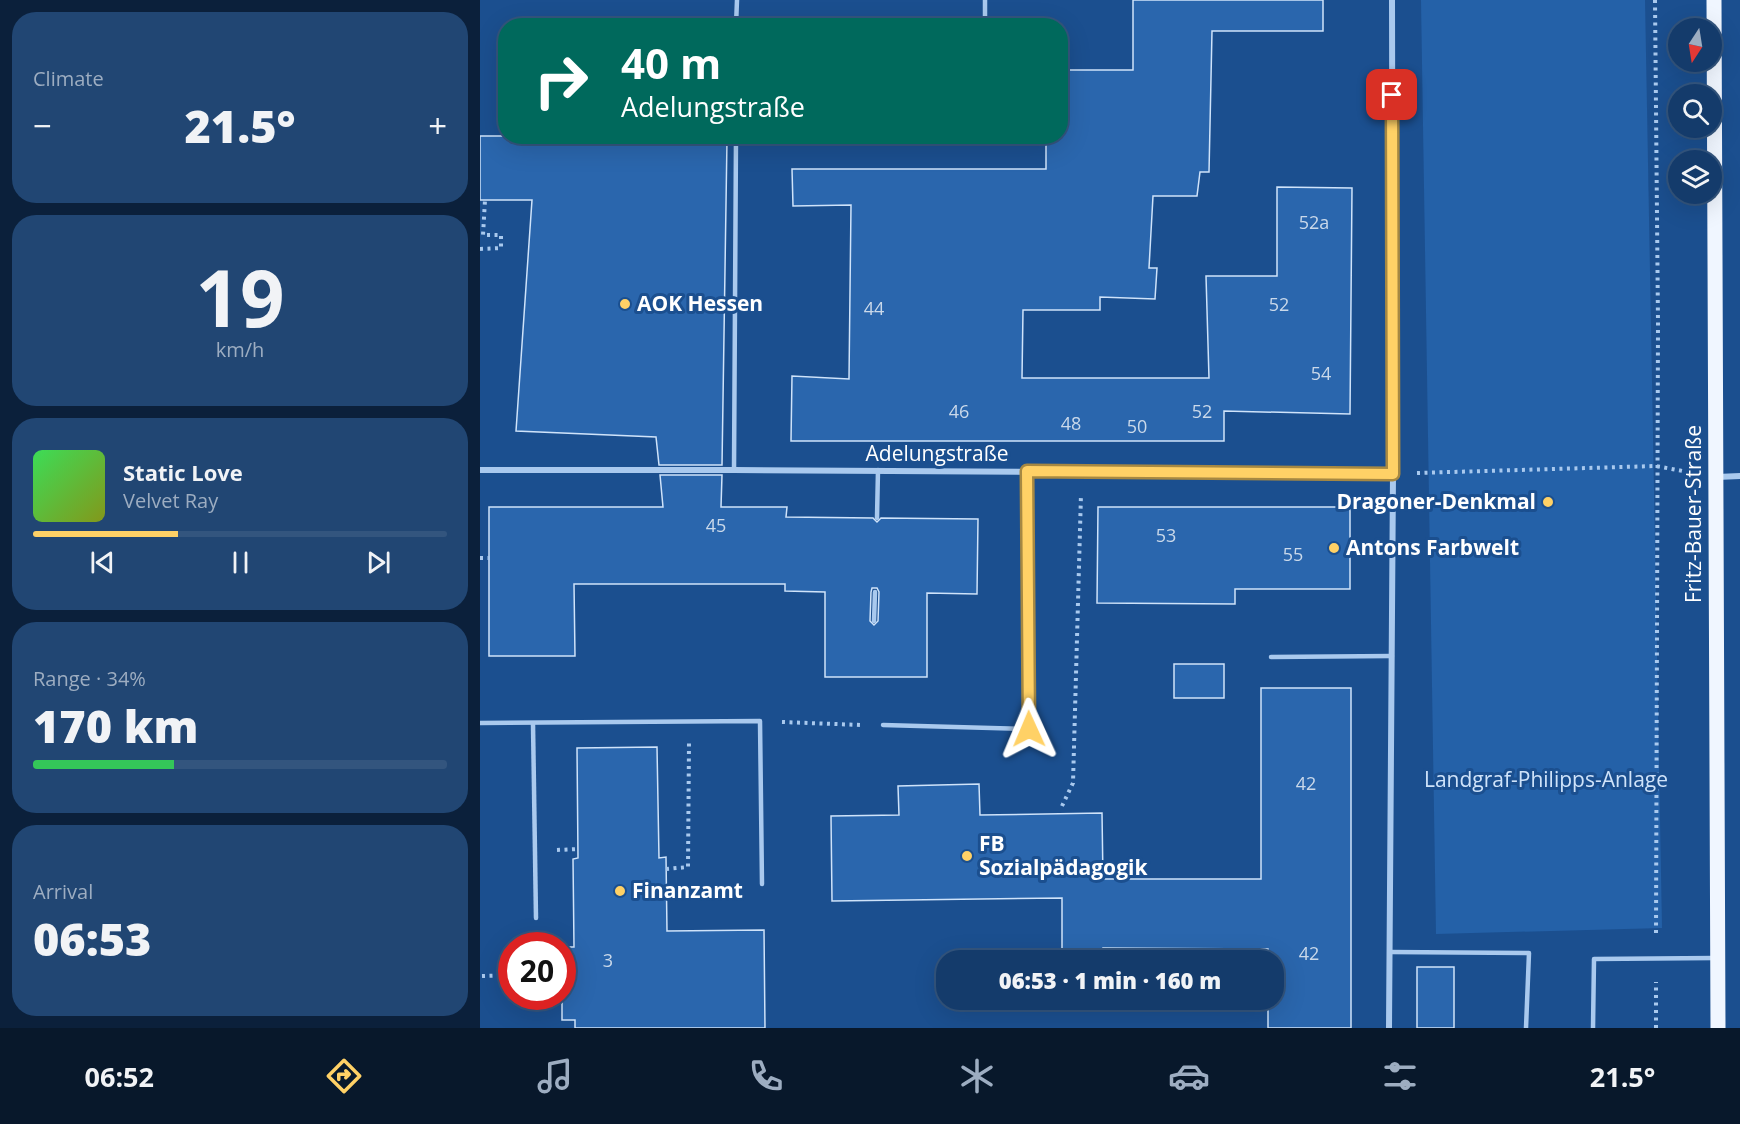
<!DOCTYPE html>
<html lang="en">
<head>
<meta charset="utf-8">
<style>
	:root { --surface:#143b6b; --page:#214673; --text:#f1f3f6; --muted:#9dadc1; --line:#33557e; --accent:#ffd166 }
	body { margin:0; font-family:"Open Sans",sans-serif; background:var(--page); color:var(--text); height:100vh; display:flex; flex-direction:column; font-size:22px; white-space:nowrap }
	* { box-sizing:border-box; margin:0 }
	p { font-size:20px; color:var(--muted) }
	.icon { flex:none; width:33px; height:33px; fill:none; stroke:currentColor; stroke-width:2; stroke-linecap:round; stroke-linejoin:round }
	.map { position:relative; flex:1; overflow:hidden }
	.drawer { display:flex; flex-direction:column; gap:12px; padding:12px; background:#0b203b; width:480px }
	.drawer>* { flex:none }
	.hud { position:absolute; left:18px; top:18px; width:570px; height:126px; border-radius:24px; box-shadow:0 6px 24px #0002,0 0 0 2px var(--line); background:#00695c; color:#fff; overflow:hidden }
	.needle { width:39px; rotate:192deg }
	.fabs { position:absolute; left:1188px; top:18px; display:grid; gap:12px }
	.fabs a { display:grid; place-items:center; width:54px; height:54px; border-radius:50%; background:var(--surface); box-shadow:0 6px 24px #0002,0 0 0 2px var(--line); font-size:30px }
	.speed { position:absolute; left:18px; top:932px; display:flex; gap:12px; font-size:30px; font-weight:700; text-align:center }
	.speed>* { display:grid; place-content:center; width:78px; height:78px; border-radius:50%; background:var(--surface); box-shadow:0 6px 24px #0002,0 0 0 2px var(--line); line-height:1 }
	.speed .limit { border:9px solid #d22; background:#fff; color:#111 }
	.pin { position:absolute; display:grid; place-items:center; width:51px; height:51px; color:#fff; margin:-26px; border-radius:12px; box-shadow:0 3px 9px #0006 }
	.me { position:absolute; width:66px; margin:-33px; rotate:359deg; stroke-linejoin:round; filter:drop-shadow(0 0 4px #0008) }
	.turn { display:flex; align-items:center; gap:21px; height:126px; padding:0 24px; font-size:27px }
	.turn .icon { width:78px; height:78px; stroke-width:2.5 }
	.turn b { display:block; font-size:42px; line-height:51px }
	.big { font-size:45px; font-weight:800; line-height:1.1 }
	.drawer .card { flex:1; display:flex; flex-direction:column; justify-content:center; gap:9px; min-width:0; padding:0 21px; border-radius:24px; background:var(--page) }
	.drawer .dial { align-items:center; gap:0 }
	.dial b { font-size:78px; line-height:1 }
	.song { display:flex; align-items:center; gap:18px }
	.cover { width:72px; height:72px; border-radius:9px; background:linear-gradient(135deg,hsl(130 70% 55%),hsl(70 70% 35%)) }
	.played { height:6px; border-radius:3px; background:linear-gradient(90deg,var(--accent) 35%,var(--line) 35%) }
	.keys { display:flex; justify-content:space-around; direction:ltr }
	.heat { display:flex; justify-content:space-between; align-items:center; font-size:33px; direction:ltr }
	.charge { height:9px; border-radius:4px; background:linear-gradient(90deg,#34c759 34%,var(--line) 0) }
	.trip { position:absolute; left:456px; top:950px; width:348px; height:60px; border-radius:24px; background:var(--surface); box-shadow:0 6px 24px #0002,0 0 0 2px var(--line); font-weight:800; line-height:60px; text-align:center }
	.dock { display:flex; height:96px; justify-content:space-around; align-items:center; background:#08182b; color:var(--muted) }
	.dock .icon { width:42px; height:42px }
	.dock .active { color:var(--accent) }
	.dock b { font-size:27px; color:var(--text) }
	main { display:flex; flex:1; min-height:0 }
	.map>svg:first-child { display:block }
	.green { fill:#2461a8 }
	.building { fill:#2a66ad; stroke:#cfe3fa; stroke-width:1.5; fill-rule:evenodd }
	.lines { fill:none; stroke-linecap:round; stroke-linejoin:round }
	.path { stroke:#a9c9ee; stroke-width:4; stroke-dasharray:3 4.5; stroke-linecap:butt }
	.lane { stroke:#a9c9ee; stroke-width:4.5 }
	.street { stroke:#a9c9ee; stroke-width:6 }
	.primary { stroke:#f0f6ff; stroke-width:15 }
	.route-casing { stroke:#a68842; stroke-width:15 }
	.route { stroke:#ffd166; stroke-width:10 }
	.poi-dot { fill:#ffd166; stroke:#1b4f8f; stroke-width:2 }
	.labels { text-anchor:middle; stroke-width:6; stroke-linejoin:round; paint-order:stroke }
	.number-label { font-size:18px; fill:#cad9ea }
	.poi-label { font-size:21px; font-weight:bold; fill:#fff; stroke:#1b4f8f; text-anchor:start }
	.street-label { font-size:21px; fill:#fff; stroke:#1b4f8f }
	.park-label { font-size:21px; fill:#cfe3fa; stroke:#1b4f8f }
</style>
</head>
<body>
<main>
<section class="drawer">
<div class="card"><p>Climate</p>
<div class="heat"><a>−</a><b class="big">21.5°</b><a>+</a></div>
</div>
<div class="card dial"><b>19</b><p>km/h</p></div>
<div class="card">
<div class="song"><i class="cover"></i><div><b>Static Love</b><p>Velvet Ray</p></div></div>
<div class="played"></div>
<div class="keys"><svg class="icon" aria-label="previous" viewBox="0 0 24 24"><path d="M18 5L8 12l10 7zM5 5v14"/></svg><svg class="icon" aria-label="pause" viewBox="0 0 24 24"><path d="M8 5v14M16 5v14"/></svg><svg class="icon" aria-label="next" viewBox="0 0 24 24"><path d="M6 5l10 7-10 7zM19 5v14"/></svg></div>
</div>
<div class="card"><p>Range · 34%</p><b class="big">170 km</b><div class="charge"></div></div>
<div class="card"><p>Arrival</p><b class="big">06:53</b></div>
</section>
<div class="map">
<svg width="1260" height="1028" viewBox="0 0 1260 1028">
	<rect width="100%" height="100%" fill="#1b4f8f"/>
	<polygon class="green" points="941,0 1165,0 1182,928 956,934"/>
	<g class="building">
		<polygon points="653,0 843,0 843,31 732,31 729,172 720,172 717,196 673,196 669,268 677,268 675,299 620,297 620,310 543,310 542,378 729,378 726,276 797,276 797,187 872,188 870,414 744,411 744,441 311,441 312,376 369,379 371,205 313,206 312,169 566,169 566,136 580,136 580,70 653,70"/>
		<polygon points="0,136 199,136 247,139 242,465 179,465 176,437 36,431 52,200 0,200"/>
		<path d="M180,475H242L241,507H307L306,517L393,518L397,522L401,518L498,519L497,594L447,593V677H345V592L305,591V584H94L95,656H9V507H183ZM392,588H397L399,592L398,621L394,625L390,621L391,592Z"/>
		<polygon points="618,507 870,507 870,589 755,589 755,604 617,603"/>
		<rect x="694" y="664" width="50" height="34"/>
		<polygon points="781,688 871,688 871,1028 788,1028 788,999 794,999 794,960 788,960 788,949 623,948 623,960 582,960 582,898 352,901 351,816 419,815 418,786 499,784 500,815 622,813 623,879 781,879"/>
		<polygon points="177,747 179,858 186,857 187,931 284,930 285,1028 95,1028 95,1020 82,1020 82,947 94,947 93,859 98,858 97,748"/>
		<rect x="937" y="967" width="37" height="61"/>
	</g>
	<g class="lines">
		<g class="path">
			<polyline points="1175,0 1178,323 1176,935"/>
			<polyline points="0,249 21,248 21,235 3,235 5,200"/>
			<polyline points="937,473 1176,466 1208,472"/>
			<polyline points="0,558 10,558"/>
			<polyline points="302,722 381,725"/>
			<polyline points="582,806 593,783 601,494"/>
			<polyline points="77,850 98,849"/>
			<polyline points="186,869 208,867 209,743"/>
			<polyline points="2,976 32,975"/>
			<polyline points="1176,1028 1176,982"/>
		</g>
		<g class="lane">
			<polyline points="256,26 257,0"/>
			<polyline points="505,26 505,0"/>
			<polyline points="254,470 256,136"/>
			<polyline points="397,518 398,470"/>
			<polyline points="394,621 395,592"/>
			<polyline points="791,657 912,656"/>
			<polyline points="0,723 280,721 282,884"/>
			<polyline points="53,724 56,918"/>
			<polyline points="403,725 549,729 547,471"/>
			<polyline points="910,952 1049,953 1046,1028"/>
			<polyline points="1113,1028 1114,959 1235,958"/>
		</g>
		<g class="street">
			<polyline points="0,470 254,470 913,474"/>
			<polyline points="1237,477 1260,476"/>
			<polyline points="909,1028 913,474 912,0"/>
		</g>
		<polyline class="primary" points="1234,0 1238,1028"/>
	</g>
	<g class="lines">
		<defs>
			<polyline id="route" points="549,729 547,471 913,474 912,95"/>
		</defs>
		<use href="#route" class="route-casing"/>
		<use href="#route" class="route"/>
	</g>
	<g class="poi-dot">
		<circle cx="145" cy="304" r="6"/>
		<circle cx="1068" cy="502" r="6"/>
		<circle cx="854" cy="548" r="6"/>
		<circle cx="487" cy="856" r="6"/>
		<circle cx="140" cy="891" r="6"/>
	</g>
	<g class="labels">
		<g class="number-label">
			<text x="834" y="229">52a</text>
			<text x="799" y="311">52</text>
			<text x="394" y="315">44</text>
			<text x="841" y="380">54</text>
			<text x="479" y="418">46</text>
			<text x="722" y="418">52</text>
			<text x="591" y="430">48</text>
			<text x="657" y="433">50</text>
			<text x="236" y="532">45</text>
			<text x="686" y="542">53</text>
			<text x="813" y="561">55</text>
			<text x="826" y="790">42</text>
			<text x="829" y="960">42</text>
			<text x="128" y="967">3</text>
		</g>
		<g class="poi-label">
			<text x="157" y="311">AOK Hessen</text>
			<text x="1056" y="509" text-anchor="end">Dragoner-Denkmal</text>
			<text x="866" y="555">Antons Farbwelt</text>
			<text x="499" y="851">FB<tspan x="499" dy="24">Sozialpädagogik</tspan></text>
			<text x="152" y="898">Finanzamt</text>
		</g>
		<g class="street-label">
			<text x="457" y="461">Adelungstraße</text>
			<text transform="translate(1214 514) rotate(-90)" y="7">Fritz-Bauer-Straße</text>
		</g>
		<g class="park-label">
			<text x="1066" y="787">Landgraf-Philipps-Anlage</text>
		</g>
	</g>
</svg>
<div class="fabs">
<a><svg class="needle" viewBox="-14 -14 28 28"><path d="M0-13l5 13h-10z" fill="#e53935"/><path d="M0 13l5-13h-10z" fill="#9dadc1"/></svg></a>
<a><svg class="icon" aria-label="search" viewBox="0 0 24 24"><circle cx="10" cy="10" r="6"/><path d="M15 15l6 6"/></svg></a>
<a><svg class="icon" aria-label="layers" viewBox="0 0 24 24"><path d="M12 4l9 5-9 5-9-5zM3 14l9 5 9-5"/></svg></a>
</div>
<div class="speed"><div class="limit">20</div></div>
<div class="pin" style="left:912px;top:95px;background:#d93025"><svg class="icon" aria-label="arrive" viewBox="0 0 24 24"><path d="M6 21V4h12l-3 4 3 4H6"/></svg></div>
<svg class="me" style="left:549px;top:729px" viewBox="-20 -20 40 40"><path d="M0-17L14 15 0 8-14 15z" fill="#ffd166" stroke="#fff" stroke-width="4"/></svg>
<div class="trip">06:53 · 1 min · 160 m</div>
<div class="hud">
<div class="turn"><svg class="icon" aria-label="right" viewBox="0 0 24 24"><path d="M7 20v-9h11M14 6l5 5-5 5"/></svg><div><b>40 m</b>Adelungstraße</div></div>
</div>
</div>
</main>
<nav class="dock">
<b>06:52</b>
<svg class="icon active" aria-label="directions" viewBox="0 0 24 24"><path d="M12 3l9 9-9 9-9-9zM9 14v-3h6M13 9l2 2-2 2"/></svg>
<svg class="icon" aria-label="music" viewBox="0 0 24 24"><path d="M9 18V5l10-2v13"/><circle cx="6" cy="18" r="3"/><circle cx="16" cy="16" r="3"/></svg>
<svg class="icon" aria-label="phone" viewBox="0 0 24 24"><path d="M5 4h4l2 5-3 2q2 4 5 5l2-3 5 2v4C11 20 4 13 5 4z"/></svg>
<svg class="icon" aria-label="climate" viewBox="0 0 24 24"><path d="M12 3v18M4 7l16 10M4 17L20 7"/></svg>
<svg class="icon" aria-label="car" viewBox="0 0 24 24"><path d="M5 17H2v-5l4-1 3-4h7l3 4 3 1v5h-3M9 17h6M6 11h13"/><circle cx="7" cy="17" r="2"/><circle cx="17" cy="17" r="2"/></svg>
<svg class="icon" aria-label="filters" viewBox="0 0 24 24"><path d="M4 7h16M4 17h16"/><circle cx="9" cy="7" r="2"/><circle cx="15" cy="17" r="2"/></svg>
<b>21.5°</b>
</nav>
</body>
</html>
